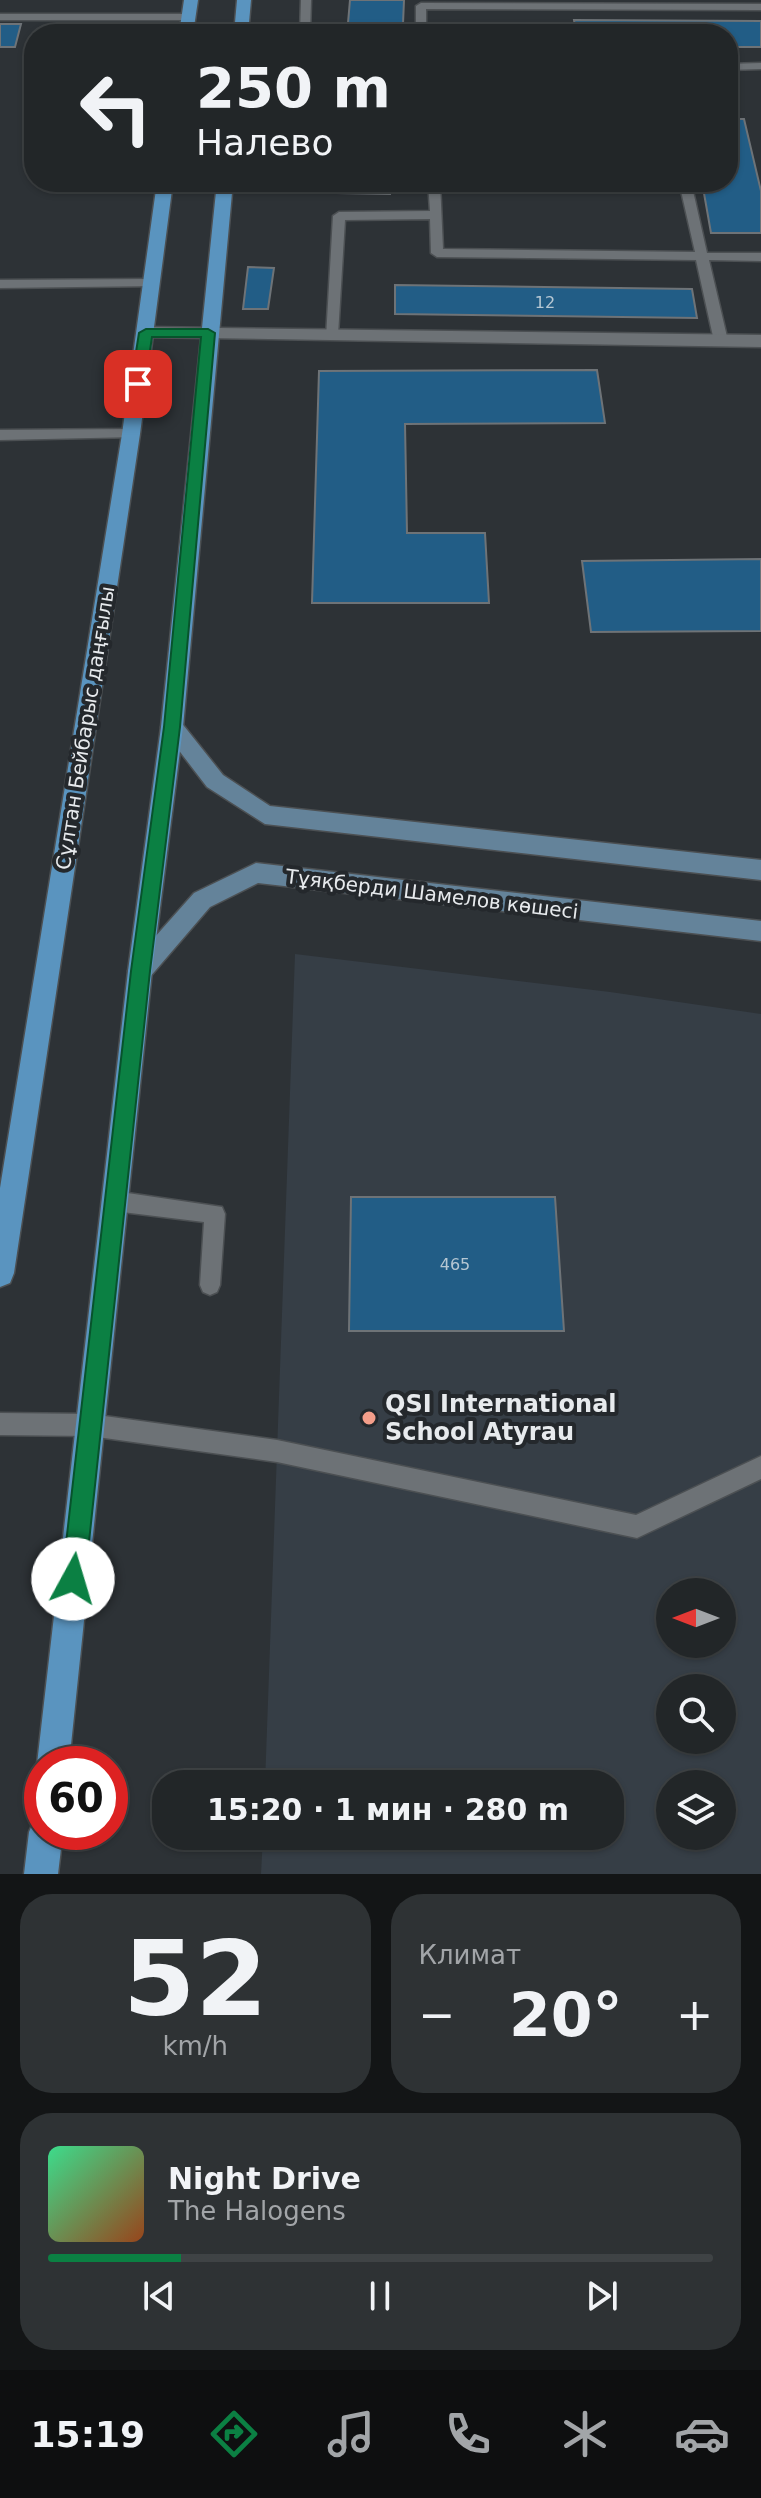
<!DOCTYPE html>
<html lang="ru">
<head>
<meta charset="utf-8">
<style>
	:root { --surface:#222628; --page:#2e3234; --text:#f1f3f6; --muted:#a2a5a8; --line:#3f4345; --accent:#0b8043 }
	body { margin:0; font-family:"DejaVu Sans",sans-serif; background:var(--page); color:var(--text); height:100vh; display:flex; flex-direction:column; font-size:30px; white-space:nowrap }
	* { box-sizing:border-box; margin:0 }
	p { font-size:26px; color:var(--muted) }
	.icon { flex:none; width:44px; height:44px; fill:none; stroke:currentColor; stroke-width:2; stroke-linecap:round; stroke-linejoin:round }
	.map { position:relative; height:1874px; overflow:hidden }
	.sheet { display:flex; flex-direction:column; gap:20px; padding:20px; background:#131516; flex:1 }
	.sheet>* { flex:none }
	.top-card { position:absolute; left:24px; top:24px; width:714px; height:168px; border-radius:32px; box-shadow:0 2px 6px #0004,0 0 0 2px var(--line); background:#222628; color:var(--text); overflow:hidden }
	.needle { width:52px; rotate:270deg }
	.fabs { position:absolute; left:656px; top:1578px; display:grid; gap:16px }
	.fabs a { display:grid; place-items:center; width:80px; height:80px; border-radius:50%; background:var(--surface); box-shadow:0 2px 6px #0004,0 0 0 2px var(--line); font-size:40px }
	.speed { position:absolute; left:24px; top:1746px; display:flex; gap:16px; font-size:40px; font-weight:700; text-align:center }
	.speed>* { display:grid; place-content:center; width:104px; height:104px; border-radius:50%; background:var(--surface); box-shadow:0 2px 6px #0004,0 0 0 2px var(--line); line-height:1 }
	.speed .limit { border:12px solid #d22; background:#fff; color:#111 }
	.pin { position:absolute; display:grid; place-items:center; width:68px; height:68px; color:#fff; margin:-34px; border-radius:16px; box-shadow:0 4px 12px #0006 }
	.me { position:absolute; width:88px; margin:-44px; rotate:6deg; stroke-linejoin:round; filter:drop-shadow(0 0 6px #0008) }
	.turn { display:flex; align-items:center; gap:28px; height:168px; padding:0 40px; font-size:36px }
	.turn .icon { width:104px; height:104px; stroke-width:2.5 }
	.turn b { display:block; font-size:56px; line-height:68px }
	.big { font-size:60px; font-weight:800; line-height:1.1 }
	.sheet .widget { flex:1; display:flex; flex-direction:column; justify-content:center; gap:12px; min-width:0; padding:0 28px; border-radius:32px; background:var(--page) }
	.sheet .dial { align-items:center; gap:0 }
	.dial b { font-size:104px; line-height:1 }
	.song { display:flex; align-items:center; gap:24px }
	.cover { width:96px; height:96px; border-radius:12px; background:linear-gradient(135deg,hsl(150 70% 55%),hsl(20 70% 35%)) }
	.played { height:8px; border-radius:4px; background:linear-gradient(90deg,var(--accent) 20%,var(--line) 20%) }
	.keys { display:flex; justify-content:space-around; direction:ltr }
	.heat { display:flex; justify-content:space-between; align-items:center; font-size:44px; direction:ltr }
	.sheet .tiles { flex:1; display:grid; gap:20px; grid-template-columns:1fr 1fr }
	.widget:last-child { grid-column:span 2 }
	.trip { position:absolute; left:152px; top:1770px; width:472px; height:80px; border-radius:32px; background:var(--surface); box-shadow:0 2px 6px #0004,0 0 0 2px var(--line); font-weight:800; line-height:80px; text-align:center }
	.menu { display:flex; height:128px; justify-content:space-around; align-items:center; background:#0e0f10; color:var(--muted) }
	.menu .icon { width:56px; height:56px }
	.menu .selected { color:var(--accent) }
	.menu b { font-size:36px; color:var(--text) }
	.map>svg:first-child { display:block }
	.built { fill:#363e46; fill-rule:evenodd }
	.building { fill:#225d86; stroke:#6e7377; stroke-width:2 }
	.lines { fill:none; stroke-linecap:round; stroke-linejoin:round }
	.lane-casing { stroke:#4c5053; stroke-width:3 }
	.street-casing { stroke:#4c5053; stroke-width:3 }
	.secondary-casing { stroke:#4c5053; stroke-width:3 }
	.primary-casing { stroke:#4c5053; stroke-width:3 }
	.lane { fill:#6d7276; fill-rule:evenodd }
	.street { fill:#6d7276; fill-rule:evenodd }
	.secondary { fill:#64839a; fill-rule:evenodd }
	.primary { fill:#5a94bf; fill-rule:evenodd }
	.route { fill:#0b8043; stroke:#07532c; stroke-width:2 }
	.poi-dot { fill:#f49e8a; stroke:#24282c; stroke-width:3 }
	.labels { text-anchor:middle; stroke-width:8; stroke-linejoin:round; paint-order:stroke }
	.number-label { font-size:16px; fill:#b6c7d3 }
	.street-label { font-size:20px; fill:#e7eaed; stroke:#24282c }
	.near-poi-label { font-size:24px; font-weight:bold; fill:#e7eaed; stroke:#24282c; text-anchor:start }
</style>
</head>
<body>
<div class="map">
<svg width="761" height="1874" viewBox="0 0 761 1874">
	<rect width="100%" height="100%" fill="#2d3236"/>
	<path class="built" d="M295,954L610,992L761,1014V1874H261L263,1836H610V1784H265ZM670,1592H722V1644H670ZM670,1688H722V1740H670ZM670,1784H722V1836H670Z"/>
	<g class="building">
		<polygon points="350,0 404,0 403,24 348,23"/>
		<polygon points="574,20 761,21 761,47 728,47 728,34 576,34"/>
		<polygon points="0,24 21,24 15,47 0,47"/>
		<polygon points="728,119 744,119 761,191 761,233 711,233 702,182 728,182"/>
		<polygon points="338,182 390,182 390,194 337,193"/>
		<polygon points="248,267 274,268 268,309 243,309"/>
		<polygon points="395,285 692,289 697,318 395,314"/>
		<polygon points="597,370 605,423 405,424 407,533 485,533 489,603 312,603 319,371"/>
		<polygon points="761,559 761,631 591,632 582,561"/>
		<polygon points="351,1197 555,1197 564,1331 349,1331"/>
	</g>
	<g class="lines">
		<defs>
			<g id="lane">
				<polygon points="301,0 311,0 310,34 300,34"/>
				<polygon points="421,3 761,4 761,10 426,9 426,34 416,34 416,6"/>
				<polygon points="0,14 188,14 193,17 188,20 0,20"/>
				<polygon points="761,63 761,69 728,70 728,64"/>
				<polygon points="428,182 440,182 443,249 695,252 679,182 691,182 707,253 761,253 761,261 709,260 728,341 721,345 714,341 696,260 437,257 431,253 430,219 345,220 338,335 331,339 326,338 333,216 339,212 430,211"/>
				<polygon points="151,279 156,280 156,286 0,288 0,280"/>
				<polygon points="131,429 138,434 136,437 0,440 0,430"/>
				<polygon points="114,1191 222,1207 225,1214 220,1285 217,1292 210,1295 203,1292 200,1285 204,1222 114,1211 107,1208 104,1201 107,1194"/>
				<polygon points="0,1413 90,1414 277,1440 636,1515 761,1456 761,1479 637,1538 277,1462 90,1436 0,1435"/>
			</g>
			<polygon id="street" points="146,327 761,335 761,347 140,337 137,333 140,329"/>
			<g id="secondary">
				<polygon points="172,719 180,721 223,775 270,806 761,860 761,880 265,824 207,787 161,727 164,721"/>
				<polygon points="256,863 761,921 761,941 258,883 210,907 149,978 140,982 131,978 128,971 131,964 194,893"/>
			</g>
			<g id="primary">
				<polygon points="184,0 198,0 193,34 179,34"/>
				<polygon points="237,0 251,0 248,34 234,34"/>
				<polygon points="157,182 173,182 140,434 14,1273 10,1283 0,1287 0,1188 122,434"/>
				<polygon points="217,182 233,182 183,727 152,971 69,1764 42,1764 42,1776 37,1764 128,971 161,727"/>
				<polygon points="42,1817 42,1832 63,1832 58,1874 24,1874 29,1832 34,1820"/>
			</g>
		</defs>
		<use href="#lane" class="lane-casing"/>
		<use href="#street" class="street-casing"/>
		<use href="#secondary" class="secondary-casing"/>
		<use href="#primary" class="primary-casing"/>
		<use href="#lane" class="lane"/>
		<use href="#street" class="street"/>
		<use href="#secondary" class="secondary"/>
		<use href="#primary" class="primary"/>
	</g>
	<polygon class="route" points="146,329 208,329 215,333 180,727 150,971 85,1579 81,1587 73,1590 65,1587 62,1579 131,971 164,727 201,337 152,337 145,384 138,388 131,384 139,333"/>
	<circle class="poi-dot" cx="369" cy="1418" r="8"/>
	<g class="labels">
		<g class="number-label">
			<text x="545" y="308">12</text>
			<text x="455" y="1270">465</text>
		</g>
		<g class="street-label">
			<text transform="translate(85 728) rotate(-81)" y="7">Сұлтан Бейбарыс даңғылы</text>
			<text transform="translate(432 894) rotate(7)" y="7">Тұяқберди Шамелов көшесі</text>
		</g>
		<g class="near-poi-label">
			<text x="385" y="1412">QSI International<tspan x="385" dy="28">School Atyrau</tspan></text>
		</g>
	</g>
</svg>
<div class="fabs">
<a><svg class="needle" viewBox="-14 -14 28 28"><path d="M0-13l5 13h-10z" fill="#e53935"/><path d="M0 13l5-13h-10z" fill="#a2a5a8"/></svg></a>
<a><svg class="icon" aria-label="search" viewBox="0 0 24 24"><circle cx="10" cy="10" r="6"/><path d="M15 15l6 6"/></svg></a>
<a><svg class="icon" aria-label="layers" viewBox="0 0 24 24"><path d="M12 4l9 5-9 5-9-5zM3 14l9 5 9-5"/></svg></a>
</div>
<div class="speed"><div class="limit">60</div></div>
<div class="pin" style="left:138px;top:384px;background:#d93025"><svg class="icon" aria-label="arrive" viewBox="0 0 24 24"><path d="M6 21V4h12l-3 4 3 4H6"/></svg></div>
<svg class="me" style="left:73px;top:1579px" viewBox="-20 -20 40 40"><circle r="19" fill="#fff"/><path d="M0-13L10 11 0 6-10 11z" fill="#0b8043"/></svg>
<div class="trip">15:20 · 1 мин · 280 m</div>
<div class="top-card">
<div class="turn"><svg class="icon" aria-label="left" viewBox="0 0 24 24"><path d="M17 20v-9H6M10 6l-5 5 5 5"/></svg><div><b>250 m</b>Налево</div></div>
</div>
</div>
<section class="sheet">
<div class="tiles">
<div class="widget dial"><b>52</b><p>km/h</p></div>
<div class="widget"><p>Климат</p>
<div class="heat"><a>−</a><b class="big">20°</b><a>+</a></div>
</div>
<div class="widget">
<div class="song"><i class="cover"></i><div><b>Night Drive</b><p>The Halogens</p></div></div>
<div class="played"></div>
<div class="keys"><svg class="icon" aria-label="previous" viewBox="0 0 24 24"><path d="M18 5L8 12l10 7zM5 5v14"/></svg><svg class="icon" aria-label="pause" viewBox="0 0 24 24"><path d="M8 5v14M16 5v14"/></svg><svg class="icon" aria-label="next" viewBox="0 0 24 24"><path d="M6 5l10 7-10 7zM19 5v14"/></svg></div>
</div>
</div>
</section>
<nav class="menu">
<b>15:19</b>
<svg class="icon selected" aria-label="directions" viewBox="0 0 24 24"><path d="M12 3l9 9-9 9-9-9zM9 14v-3h6M13 9l2 2-2 2"/></svg>
<svg class="icon" aria-label="music" viewBox="0 0 24 24"><path d="M9 18V5l10-2v13"/><circle cx="6" cy="18" r="3"/><circle cx="16" cy="16" r="3"/></svg>
<svg class="icon" aria-label="phone" viewBox="0 0 24 24"><path d="M5 4h4l2 5-3 2q2 4 5 5l2-3 5 2v4C11 20 4 13 5 4z"/></svg>
<svg class="icon" aria-label="climate" viewBox="0 0 24 24"><path d="M12 3v18M4 7l16 10M4 17L20 7"/></svg>
<svg class="icon" aria-label="car" viewBox="0 0 24 24"><path d="M5 17H2v-5l4-1 3-4h7l3 4 3 1v5h-3M9 17h6M6 11h13"/><circle cx="7" cy="17" r="2"/><circle cx="17" cy="17" r="2"/></svg>
</nav>
</body>
</html>
